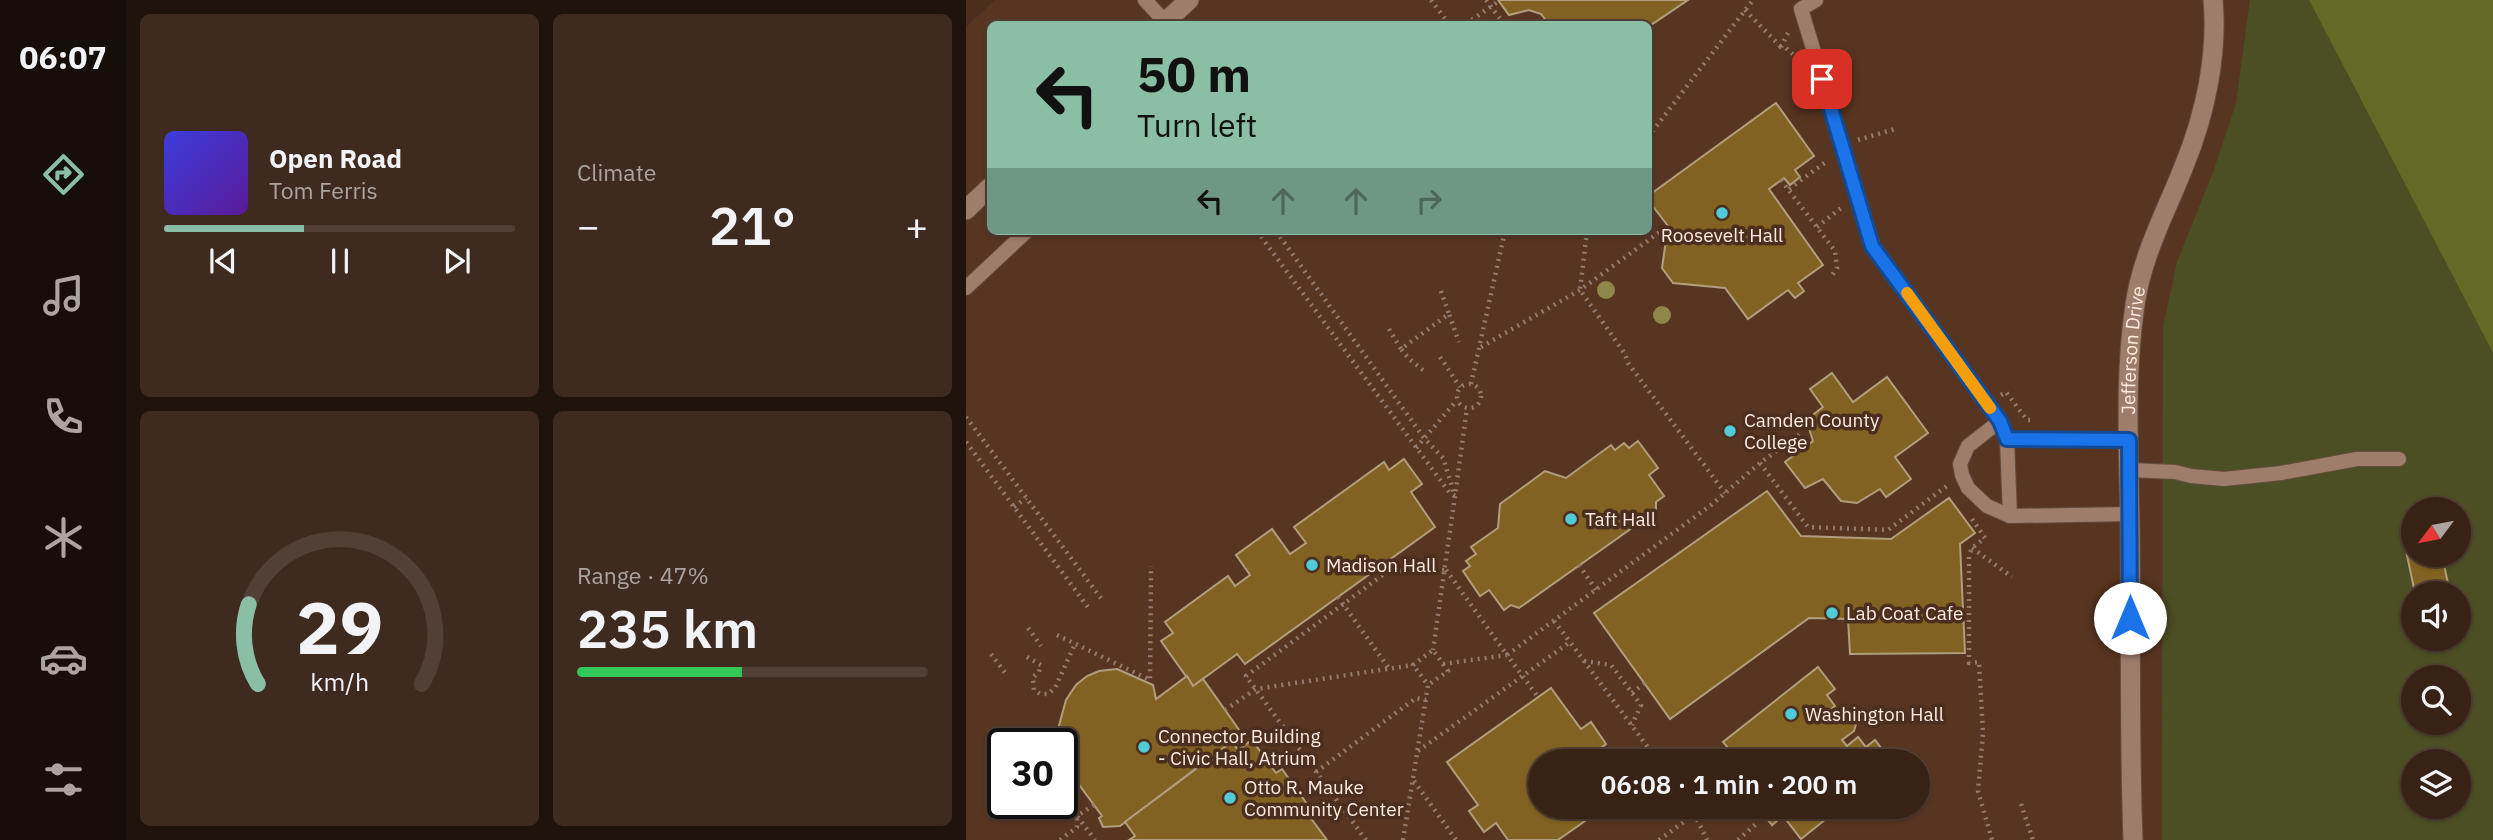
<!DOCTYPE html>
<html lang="en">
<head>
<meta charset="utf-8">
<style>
	:root { --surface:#382216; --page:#3f2a1f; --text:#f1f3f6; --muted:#aba4a1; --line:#523f35; --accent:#8abfa5 }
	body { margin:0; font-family:"IBM Plex Sans",sans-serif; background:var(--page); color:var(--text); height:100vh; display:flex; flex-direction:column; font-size:26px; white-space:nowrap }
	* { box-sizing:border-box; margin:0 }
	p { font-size:23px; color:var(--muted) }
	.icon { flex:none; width:38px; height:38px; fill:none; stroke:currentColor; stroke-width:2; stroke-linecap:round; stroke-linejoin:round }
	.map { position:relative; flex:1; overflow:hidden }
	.side { display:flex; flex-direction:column; gap:14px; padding:14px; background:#1f130c; width:840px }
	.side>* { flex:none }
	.top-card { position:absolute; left:21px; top:21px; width:665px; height:214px; border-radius:10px; box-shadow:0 2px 5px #0004,0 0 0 2px var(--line); background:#8abfa5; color:#111; overflow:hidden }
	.needle { width:46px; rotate:238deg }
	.controls { position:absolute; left:1435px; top:497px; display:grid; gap:14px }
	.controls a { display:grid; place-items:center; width:70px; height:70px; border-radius:50%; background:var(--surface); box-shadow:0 2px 5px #0004,0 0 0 2px var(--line); font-size:35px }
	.speed { position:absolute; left:21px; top:728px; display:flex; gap:14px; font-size:35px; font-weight:700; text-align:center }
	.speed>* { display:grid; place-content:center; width:91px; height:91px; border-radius:50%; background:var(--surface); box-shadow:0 2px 5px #0004,0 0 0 2px var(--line); line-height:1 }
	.speed .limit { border:4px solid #111; border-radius:10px; background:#fff; color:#111 }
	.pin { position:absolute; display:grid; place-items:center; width:60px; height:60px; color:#fff; margin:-30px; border-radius:14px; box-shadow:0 4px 10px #0006 }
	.me { position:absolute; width:77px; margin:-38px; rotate:0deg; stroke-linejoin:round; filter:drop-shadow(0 0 5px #0008) }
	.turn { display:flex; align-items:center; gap:24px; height:147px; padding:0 35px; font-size:32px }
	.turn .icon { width:91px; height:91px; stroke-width:2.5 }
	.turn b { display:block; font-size:49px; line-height:60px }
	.lanes { display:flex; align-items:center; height:66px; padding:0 35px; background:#0003; justify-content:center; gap:35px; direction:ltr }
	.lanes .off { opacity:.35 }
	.big { font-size:52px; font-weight:600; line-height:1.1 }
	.side .widget { flex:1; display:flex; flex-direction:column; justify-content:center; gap:10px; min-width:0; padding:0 24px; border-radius:10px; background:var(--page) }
	.side .dial { align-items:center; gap:0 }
	.dial svg { height:182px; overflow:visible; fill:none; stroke:var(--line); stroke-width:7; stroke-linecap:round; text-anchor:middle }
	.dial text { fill:var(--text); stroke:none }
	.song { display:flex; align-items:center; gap:21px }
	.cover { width:84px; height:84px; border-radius:10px; background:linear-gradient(135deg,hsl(240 70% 55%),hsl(270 70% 35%)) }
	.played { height:7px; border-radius:4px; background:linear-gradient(90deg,var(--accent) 40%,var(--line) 40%) }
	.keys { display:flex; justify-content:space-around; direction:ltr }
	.heat { display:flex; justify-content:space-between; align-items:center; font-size:38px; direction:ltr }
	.charge { height:10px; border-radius:5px; background:linear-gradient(90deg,#34c759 47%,var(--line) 0) }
	.side .tiles { flex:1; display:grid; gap:14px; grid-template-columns:repeat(2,1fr) }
	.trip { position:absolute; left:562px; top:749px; width:402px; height:70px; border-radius:35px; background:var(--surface); box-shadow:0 2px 5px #0004,0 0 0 2px var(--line); font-weight:600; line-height:70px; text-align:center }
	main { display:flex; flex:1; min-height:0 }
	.menu { display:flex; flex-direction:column; width:126px; justify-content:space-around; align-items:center; background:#160e09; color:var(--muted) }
	.menu .icon { width:49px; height:49px }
	.menu .current { color:var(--accent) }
	.menu b { font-size:32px; color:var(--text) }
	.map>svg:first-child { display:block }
	.built { fill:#583521; fill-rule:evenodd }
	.green { fill:#4c4f23; fill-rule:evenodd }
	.forest { fill:#656926 }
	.building { fill:#826222; stroke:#b09e7d; stroke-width:2 }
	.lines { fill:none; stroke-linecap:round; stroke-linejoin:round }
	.service-casing { stroke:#654d3f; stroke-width:16 }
	.minor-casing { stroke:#654d3f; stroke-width:21 }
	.path { stroke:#947b6d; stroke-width:4.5; stroke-dasharray:2 5; stroke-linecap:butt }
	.service { stroke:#9f7d6b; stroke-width:14 }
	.minor { stroke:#9f7d6b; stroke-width:19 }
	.tree { fill:#8f864b }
	.route-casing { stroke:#114b97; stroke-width:18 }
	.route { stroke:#1a73e8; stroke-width:12 }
	.slow { stroke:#f59e0b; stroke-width:12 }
	.poi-dot { fill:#52cbd9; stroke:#4b2e1e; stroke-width:2.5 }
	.labels { text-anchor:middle; stroke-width:7; stroke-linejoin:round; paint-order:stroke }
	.poi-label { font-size:19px; fill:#fdeae0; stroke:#4b2e1e; text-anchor:start }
	.street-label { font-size:19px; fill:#fdeae0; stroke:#4b2e1e }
</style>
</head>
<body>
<main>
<nav class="menu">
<b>06:07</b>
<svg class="icon current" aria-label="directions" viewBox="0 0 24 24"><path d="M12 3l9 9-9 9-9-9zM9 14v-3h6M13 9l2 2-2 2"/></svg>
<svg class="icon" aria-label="music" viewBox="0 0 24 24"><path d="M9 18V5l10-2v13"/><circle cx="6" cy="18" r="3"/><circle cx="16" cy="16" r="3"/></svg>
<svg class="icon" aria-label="phone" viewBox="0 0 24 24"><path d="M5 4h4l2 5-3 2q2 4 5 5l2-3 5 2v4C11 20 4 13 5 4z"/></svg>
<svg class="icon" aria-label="climate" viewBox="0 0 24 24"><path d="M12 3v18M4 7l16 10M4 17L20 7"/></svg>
<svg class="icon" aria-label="car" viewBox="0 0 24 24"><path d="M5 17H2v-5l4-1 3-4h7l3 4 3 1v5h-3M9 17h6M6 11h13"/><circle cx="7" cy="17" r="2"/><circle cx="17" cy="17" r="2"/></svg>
<svg class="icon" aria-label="filters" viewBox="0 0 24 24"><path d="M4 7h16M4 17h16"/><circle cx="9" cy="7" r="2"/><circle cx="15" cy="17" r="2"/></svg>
</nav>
<section class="side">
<div class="tiles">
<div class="widget">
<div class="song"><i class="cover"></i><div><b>Open Road</b><p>Tom Ferris</p></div></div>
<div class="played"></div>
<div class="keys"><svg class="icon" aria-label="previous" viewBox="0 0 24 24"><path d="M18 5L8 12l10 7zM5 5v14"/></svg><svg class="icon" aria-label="pause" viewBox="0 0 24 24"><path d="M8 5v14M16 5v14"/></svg><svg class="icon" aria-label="next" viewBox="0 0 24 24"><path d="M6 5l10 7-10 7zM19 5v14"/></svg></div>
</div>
<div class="widget"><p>Climate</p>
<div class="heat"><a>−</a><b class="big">21°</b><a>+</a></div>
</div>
<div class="widget dial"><svg viewBox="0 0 100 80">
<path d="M14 69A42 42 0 1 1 86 69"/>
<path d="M14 69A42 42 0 0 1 10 34" stroke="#8abfa5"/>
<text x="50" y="56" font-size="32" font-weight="700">29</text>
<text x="50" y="72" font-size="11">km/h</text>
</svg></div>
<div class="widget"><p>Range · 47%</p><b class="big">235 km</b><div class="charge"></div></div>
</div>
</section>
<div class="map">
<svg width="1527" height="840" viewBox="0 0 1527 840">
	<rect width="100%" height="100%" fill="#4b2e1e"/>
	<path class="built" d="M29,0H1343L1527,353V840H0V27ZM24,24H682V231H24ZM1447,509H1493V555H1447ZM1447,593H1493V639H1447ZM1447,677H1493V723H1447ZM37,744H96V803H37ZM574,761H952V807H574ZM1447,761H1493V807H1447Z"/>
	<path class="green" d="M1284,0H1343L1527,353V840H1196L1197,327L1211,262L1247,172L1270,103ZM1447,509H1493V555H1447ZM1447,593H1493V639H1447ZM1447,677H1493V723H1447ZM1447,761H1493V807H1447Z"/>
	<polygon class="forest" points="1343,0 1527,0 1527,353"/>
	<g class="building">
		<polygon points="532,0 722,0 682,27 682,24 583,24 575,14 563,10 543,15"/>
		<polygon points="810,103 848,156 829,170 834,177 824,185 818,178 803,189 857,265 832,283 838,291 829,298 822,290 782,319 759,288 707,283 696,268 702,226 682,200 682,196"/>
		<polygon points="866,373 887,402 921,377 962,433 929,457 945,479 920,497 914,489 891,503 875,501 857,479 839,488 819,462 847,441 842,425 844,417 857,407 844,389"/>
		<polygon points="672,441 692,468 683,475 698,496 690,502 690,511 553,608 545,605 538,610 523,590 514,596 497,571 504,566 500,561 510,554 505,547 532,528 534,504 579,471 600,478 645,445 649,450 658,443 663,448"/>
		<polygon points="438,459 456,484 445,492 469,527 279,664 271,654 227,686 195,641 207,633 199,622 262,576 269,586 284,575 270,555 306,529 324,554 340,543 328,527 418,462 423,470"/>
		<polygon points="801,491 835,536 925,539 983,498 1009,533 994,544 999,653 884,654 882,619 843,618 704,719 628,613"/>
		<polygon points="1447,530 1447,555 1476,555 1484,593 1449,593 1436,532"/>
		<polygon points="852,667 869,689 861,695 869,706 857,716 863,723 876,713 885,715 890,724 888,731 876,740 881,746 892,737 900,747 909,740 925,761 773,761 757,742"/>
		<polygon points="151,669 187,685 190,699 221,676 227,686 237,679 276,734 154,826 137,827 133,818 136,816 111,782 98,809 72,813 68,803 96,803 96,744 88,744 100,700 110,685 121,676 133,671"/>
		<polygon points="585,688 615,729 625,722 640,744 635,748 644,761 574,761 574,807 639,807 592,840 542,840 530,823 518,832 503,811 512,805 481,762"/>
		<polygon points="286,740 310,773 316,769 344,808 341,813 361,840 163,840 169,836 159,822 266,742 272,750"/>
		<polygon points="791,807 875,807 835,839 817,816 806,825"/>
	</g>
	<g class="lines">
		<defs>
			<g id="service">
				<polyline points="179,0 201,24"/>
				<polyline points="850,0 835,9 907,246 1034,421 1041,439 1044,516"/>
				<polyline points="0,288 61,231"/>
				<polyline points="1034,421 1002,446 994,464 996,475 1002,488 1021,506 1044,516 1164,514"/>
				<polyline points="1041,439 1163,440"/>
				<polyline points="1163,470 1209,472 1225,476 1258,479 1315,473 1391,459 1433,459"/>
			</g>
			<g id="minor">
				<polyline points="197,24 223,0"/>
				<polyline points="0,210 24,187"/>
				<path id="s1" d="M1167,840C1163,736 1165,632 1164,527C1163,454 1158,378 1169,305C1176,255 1200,212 1218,166C1239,115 1252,55 1247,0"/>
			</g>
		</defs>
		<use href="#service" class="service-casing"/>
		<use href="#minor" class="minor-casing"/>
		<g class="path">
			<polyline points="465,0 483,24"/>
			<polyline points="520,0 538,24"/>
			<polyline points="779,10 815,47"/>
			<polyline points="500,24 533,1"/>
			<polyline points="822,33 815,47 820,48 829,56"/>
			<polyline points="682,137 787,0"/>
			<polyline points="892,140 929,129"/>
			<polyline points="815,180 869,251 871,268 865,277"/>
			<polyline points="823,189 861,161"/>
			<polyline points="851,227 875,208 874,205"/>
			<polyline points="291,231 483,492 489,496 501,408"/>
			<polyline points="310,231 458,438 477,458 489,496 467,650"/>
			<polyline points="621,231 614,290 659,354 662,363 759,493"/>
			<polyline points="475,291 483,314"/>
			<polyline points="423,329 435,349"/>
			<polyline points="515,347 614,290 702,226"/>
			<polyline points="474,357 494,387"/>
			<polyline points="457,370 443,359 435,349 483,314 493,342"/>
			<circle cx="503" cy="396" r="12"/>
			<polyline points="505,384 539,231"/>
			<polyline points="1035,395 1040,392 1061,420 1064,420"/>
			<polyline points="0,417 137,601"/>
			<polyline points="0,442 124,610"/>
			<polyline points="450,448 491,400"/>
			<polyline points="794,463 842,527 922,530 982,485"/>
			<polyline points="48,507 60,498"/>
			<polyline points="1006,519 1019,538 1006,548 1003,555 1003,663 1013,662 1017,733 1012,791 1026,840"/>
			<polyline points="1006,548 1046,577"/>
			<polyline points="613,565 630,590"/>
			<polyline points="480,570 541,655 745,505 794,463 834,434"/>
			<polyline points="372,597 424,670"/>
			<polyline points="588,621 604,642"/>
			<polyline points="62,628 75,646"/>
			<polyline points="91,635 184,680 185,566"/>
			<polyline points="25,654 40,674"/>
			<polyline points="61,657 75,665 73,672 67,677 68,690 74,694 82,694 89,688 109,644"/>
			<polyline points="618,661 645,665 675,705 666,725"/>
			<polyline points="477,664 541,655 572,697"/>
			<polyline points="666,693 679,683"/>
			<polyline points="259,710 290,689 447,665"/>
			<polyline points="452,751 604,642 692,761"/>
			<polyline points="350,772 450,698 460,700"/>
			<polyline points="448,781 490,840"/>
			<polyline points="1055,804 1067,840"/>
			<polyline points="128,805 111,816 129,840"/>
			<polyline points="725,807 741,840"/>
			<polyline points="94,840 111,827 111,816 101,812"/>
			<polyline points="400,840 280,676 422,571 480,570"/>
			<polyline points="437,840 462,685 447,665 467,650 482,671 462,685"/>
			<polyline points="693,840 730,813"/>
			<polyline points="772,840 790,824"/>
		</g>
		<use href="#service" class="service"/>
		<use href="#minor" class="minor"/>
	</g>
	<g class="tree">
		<circle cx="640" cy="290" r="9"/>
		<circle cx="696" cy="315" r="9"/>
	</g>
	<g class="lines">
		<defs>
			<polyline id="route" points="856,79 906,246 1034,421 1041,439 1163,440 1164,618"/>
		</defs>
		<use href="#route" class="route-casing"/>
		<use href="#route" class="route"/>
		<polyline class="slow" points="941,293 1024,408"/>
	</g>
	<g class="poi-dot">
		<circle cx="756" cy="213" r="7"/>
		<circle cx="764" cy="431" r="7"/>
		<circle cx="605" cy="519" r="7"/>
		<circle cx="346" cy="565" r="7"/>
		<circle cx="866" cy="613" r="7"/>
		<circle cx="825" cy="714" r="7"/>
		<circle cx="178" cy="747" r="7"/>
		<circle cx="264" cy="798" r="7"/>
	</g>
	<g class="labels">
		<g class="poi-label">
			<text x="756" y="242" text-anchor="middle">Roosevelt Hall</text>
			<text x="778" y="427">Camden County<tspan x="778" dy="22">College</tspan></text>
			<text x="619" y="526">Taft Hall</text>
			<text x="360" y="572">Madison Hall</text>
			<text x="880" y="620">Lab Coat Cafe</text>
			<text x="839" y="721">Washington Hall</text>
			<text x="192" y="743">Connector Building<tspan x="192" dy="22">- Civic Hall, Atrium</tspan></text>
			<text x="278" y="794">Otto R. Mauke<tspan x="278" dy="22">Community Center</tspan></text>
		</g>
		<g class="street-label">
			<text dy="7" stroke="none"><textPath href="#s1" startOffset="490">Jefferson Drive</textPath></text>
		</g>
	</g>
</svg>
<div class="controls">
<a><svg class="needle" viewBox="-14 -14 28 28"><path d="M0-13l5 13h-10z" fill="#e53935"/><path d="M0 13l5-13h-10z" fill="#aba4a1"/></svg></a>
<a><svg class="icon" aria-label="sound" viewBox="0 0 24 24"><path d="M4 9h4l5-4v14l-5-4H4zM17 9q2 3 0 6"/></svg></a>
<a><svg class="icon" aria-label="search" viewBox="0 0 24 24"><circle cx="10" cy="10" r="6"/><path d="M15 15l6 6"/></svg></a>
<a><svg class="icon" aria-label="layers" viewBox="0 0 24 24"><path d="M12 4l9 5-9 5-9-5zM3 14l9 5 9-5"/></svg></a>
</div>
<div class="speed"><div class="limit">30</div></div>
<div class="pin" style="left:856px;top:79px;background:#d93025"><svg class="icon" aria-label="arrive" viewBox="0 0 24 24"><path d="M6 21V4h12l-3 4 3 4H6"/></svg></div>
<svg class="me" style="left:1164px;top:618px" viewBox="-20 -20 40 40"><circle r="19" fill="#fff"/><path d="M0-13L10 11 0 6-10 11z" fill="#1a73e8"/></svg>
<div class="trip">06:08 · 1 min · 200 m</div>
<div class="top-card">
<div class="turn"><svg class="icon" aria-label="left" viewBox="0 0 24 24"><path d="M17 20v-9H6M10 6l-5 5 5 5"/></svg><div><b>50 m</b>Turn left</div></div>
<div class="lanes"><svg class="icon" aria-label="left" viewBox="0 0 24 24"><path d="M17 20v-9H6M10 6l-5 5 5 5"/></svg><svg class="icon off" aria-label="ahead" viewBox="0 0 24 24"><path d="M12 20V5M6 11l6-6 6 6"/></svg><svg class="icon off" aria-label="ahead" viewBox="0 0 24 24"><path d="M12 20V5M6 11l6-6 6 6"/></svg><svg class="icon off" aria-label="right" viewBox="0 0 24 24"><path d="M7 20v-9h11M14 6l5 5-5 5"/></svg></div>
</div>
</div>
</main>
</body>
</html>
